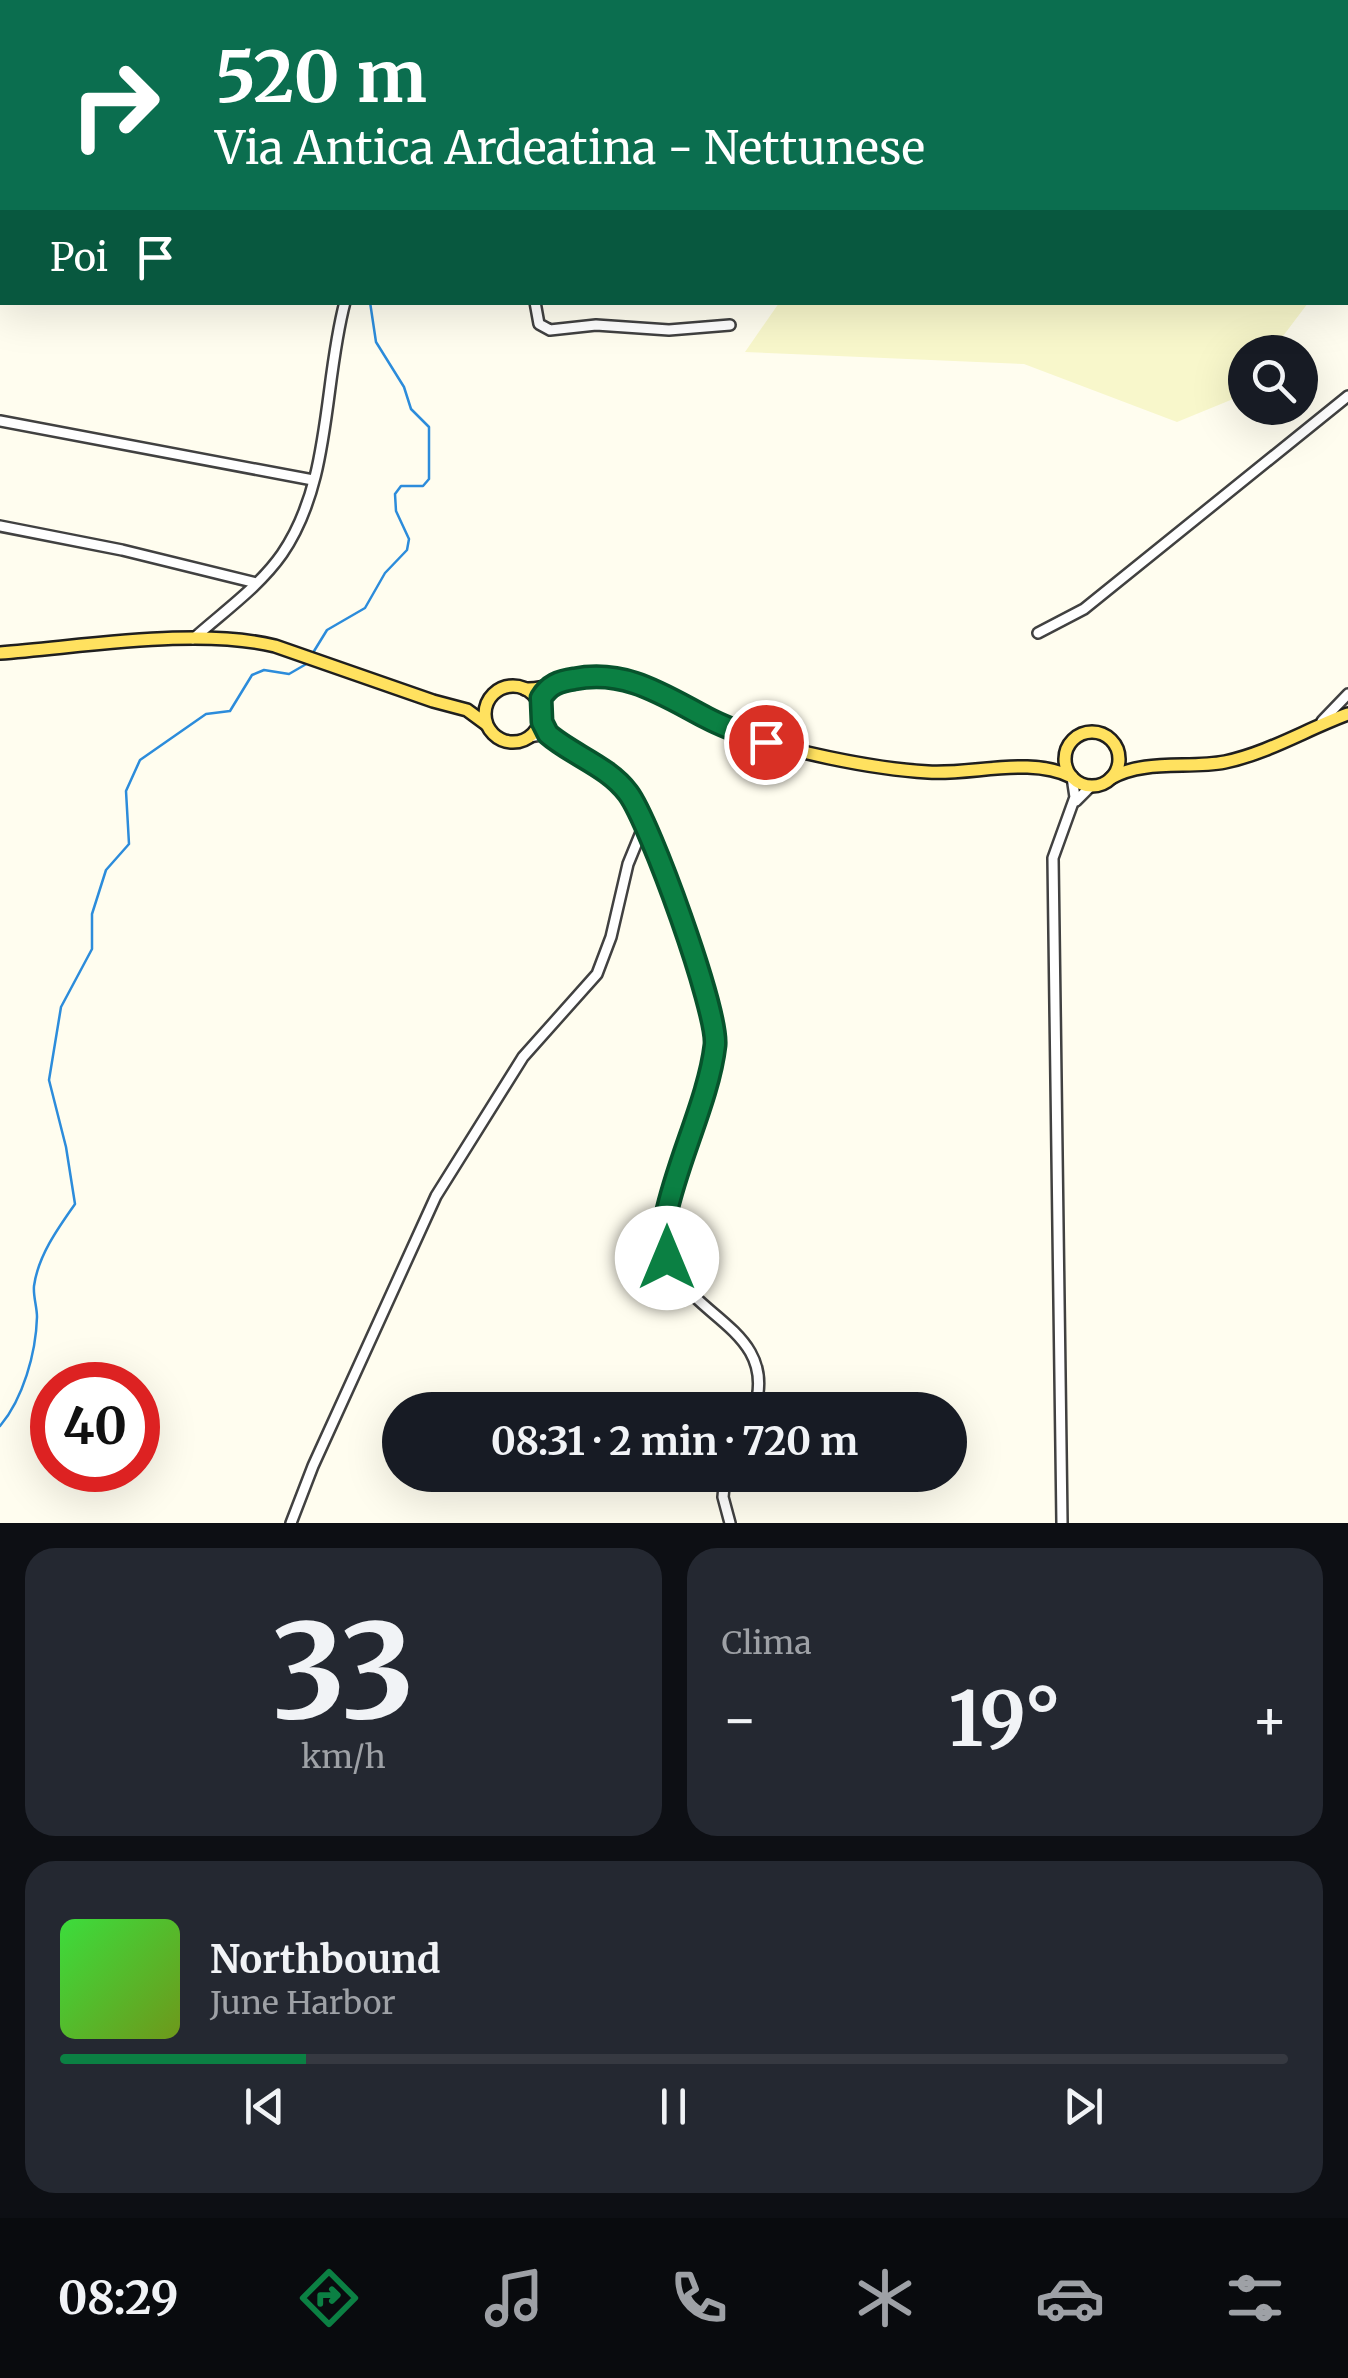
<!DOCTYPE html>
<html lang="it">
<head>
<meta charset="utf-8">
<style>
	:root { --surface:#171b24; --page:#242831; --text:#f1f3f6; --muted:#9ea1a6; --line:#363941; --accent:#0b8043 }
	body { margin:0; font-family:Merriweather,serif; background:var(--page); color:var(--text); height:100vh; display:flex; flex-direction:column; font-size:38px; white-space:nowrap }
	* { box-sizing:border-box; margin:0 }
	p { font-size:32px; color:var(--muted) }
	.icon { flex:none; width:55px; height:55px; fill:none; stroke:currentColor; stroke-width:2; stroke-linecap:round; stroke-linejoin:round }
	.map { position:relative; height:1523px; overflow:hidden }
	.details { display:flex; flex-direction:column; gap:25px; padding:25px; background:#0d0f14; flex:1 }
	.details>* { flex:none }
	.top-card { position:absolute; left:0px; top:0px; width:1350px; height:305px; box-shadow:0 10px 40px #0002; background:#0b6e4f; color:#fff; overflow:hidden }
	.buttons { position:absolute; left:1228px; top:335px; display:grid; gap:20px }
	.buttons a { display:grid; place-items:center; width:90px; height:90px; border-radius:50%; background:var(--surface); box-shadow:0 10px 40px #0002; font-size:50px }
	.speed { position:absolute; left:30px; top:1362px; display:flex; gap:20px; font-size:50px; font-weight:700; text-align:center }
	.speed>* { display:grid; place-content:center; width:130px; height:130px; border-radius:50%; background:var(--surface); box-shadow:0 10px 40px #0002; line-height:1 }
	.speed .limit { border:15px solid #d22; background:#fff; color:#111 }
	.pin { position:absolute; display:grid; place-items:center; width:85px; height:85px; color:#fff; margin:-42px; border:5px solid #fff; border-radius:50%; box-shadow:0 2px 10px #0007 }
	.me { position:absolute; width:110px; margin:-55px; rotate:0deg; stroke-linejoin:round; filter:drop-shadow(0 0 8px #0008) }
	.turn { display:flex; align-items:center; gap:35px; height:210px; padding:0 50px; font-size:45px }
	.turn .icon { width:130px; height:130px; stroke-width:2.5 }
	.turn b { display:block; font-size:70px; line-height:85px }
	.then { display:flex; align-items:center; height:95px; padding:0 50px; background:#0003; gap:20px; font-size:38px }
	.big { font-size:75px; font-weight:700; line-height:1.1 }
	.details .widget { flex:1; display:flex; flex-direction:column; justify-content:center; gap:15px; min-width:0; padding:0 35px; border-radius:30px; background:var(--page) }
	.details .dial { align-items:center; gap:0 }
	.dial b { font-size:130px; line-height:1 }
	.song { display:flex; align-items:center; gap:30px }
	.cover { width:120px; height:120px; border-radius:15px; background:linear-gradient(135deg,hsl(120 70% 55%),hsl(80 70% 35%)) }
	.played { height:10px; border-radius:5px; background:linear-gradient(90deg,var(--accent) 20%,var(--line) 20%) }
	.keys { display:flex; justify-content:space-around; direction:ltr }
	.heat { display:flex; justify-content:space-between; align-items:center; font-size:55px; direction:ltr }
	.details .tiles { flex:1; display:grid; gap:25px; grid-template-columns:1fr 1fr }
	.widget:last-child { grid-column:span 2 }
	.trip { position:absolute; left:382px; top:1392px; width:585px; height:100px; border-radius:50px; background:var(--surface); box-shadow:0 10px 40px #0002; font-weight:700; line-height:100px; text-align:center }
	.tab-bar { display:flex; height:160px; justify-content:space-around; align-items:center; background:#090b0e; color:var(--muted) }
	.tab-bar .icon { width:70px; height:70px }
	.tab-bar .active { color:var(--accent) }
	.tab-bar b { font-size:45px; color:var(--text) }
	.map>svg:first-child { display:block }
	.farmland { fill:#f8f7cb }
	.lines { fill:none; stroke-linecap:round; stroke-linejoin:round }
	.stream { stroke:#2c8cdb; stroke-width:2.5 }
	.minor-casing { stroke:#414141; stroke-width:14 }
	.major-casing { stroke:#1f1f1f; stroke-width:16 }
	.minor { stroke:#fff; stroke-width:9 }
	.major { stroke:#ffe15f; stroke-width:11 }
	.route-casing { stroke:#07532c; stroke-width:25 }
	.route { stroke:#0b8043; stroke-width:18 }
</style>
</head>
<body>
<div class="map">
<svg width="1348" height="1523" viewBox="0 0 1348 1523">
	<rect width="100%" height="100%" fill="#fffdef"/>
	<g class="farmland">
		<polygon points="987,0 1294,0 1295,2 985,2"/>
		<polygon points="779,303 779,302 1308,303 1271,352 1245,352 1245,388 1238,397 1177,422 1024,364 745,352"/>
	</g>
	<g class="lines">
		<g class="stream">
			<polyline points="426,2 428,0"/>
			<polyline points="311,656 327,630 365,608 385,573 407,550 409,539 396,511 395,494 401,486 423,486 429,479 429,427 411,409 404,387 376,342 370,302"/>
			<path d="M0,1426C23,1399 36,1353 37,1317C37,1307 33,1296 34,1286C38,1256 58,1228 75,1204L66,1147L49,1080L61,1007L92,949V914L106,870L129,844L126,791L140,760L206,714L230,711L252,675L264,670L289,674L308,663"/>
		</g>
		<defs>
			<g id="minor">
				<polyline points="1302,0 1303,2"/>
				<polyline points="374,2 374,0"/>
				<polyline points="520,2 521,0"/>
				<polyline points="0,67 2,68"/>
				<polyline points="1348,110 1348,111"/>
				<polyline points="535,302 539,324 550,330 596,325 669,330 730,325"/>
				<polyline points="0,421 313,480"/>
				<polyline points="0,526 122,550 256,583"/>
				<polyline points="1038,633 1084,609 1348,396"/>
				<path d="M193,639C223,612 259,587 282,554C332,481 323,384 345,302"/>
				<path d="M541,717C549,752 611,767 633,800L710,1003L715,1034L713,1054C703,1100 656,1205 664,1246C676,1316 782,1325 754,1410"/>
				<polyline points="1322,721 1348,694"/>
				<polyline points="529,737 541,735 552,739"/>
				<polyline points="1076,801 1091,786"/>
				<polyline points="725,1475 723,1497 730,1523"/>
				<polyline points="291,1523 313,1466 436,1196 523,1057 597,974 611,937 628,864 644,825"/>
				<polyline points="1062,1523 1053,858 1075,797 1072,777"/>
			</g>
			<g id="major">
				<path d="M0,653C82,647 197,627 275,646L433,701L467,710L486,724"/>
				<circle cx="513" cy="714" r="28"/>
				<path d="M525,689C540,690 549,685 562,681C582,675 603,675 623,678C663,686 697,714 733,730C783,751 874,769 928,772C973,775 1030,756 1072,777"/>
				<circle cx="1092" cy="759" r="27"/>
				<path d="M1111,778C1144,759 1189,769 1225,762C1268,753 1307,729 1348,714"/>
			</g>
		</defs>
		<use href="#minor" class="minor-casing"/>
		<use href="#major" class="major-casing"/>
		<use href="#minor" class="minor"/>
		<use href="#major" class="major"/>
	</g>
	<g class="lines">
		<defs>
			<path id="route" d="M667,1258L663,1238L666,1215C677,1161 709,1098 715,1045C718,1011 650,822 628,793C608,766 572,755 548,734L542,722L541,698C549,685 559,681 574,679C626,669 663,695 707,718C726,728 746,735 766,742"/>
		</defs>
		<use href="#route" class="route-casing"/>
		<use href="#route" class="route"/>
	</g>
</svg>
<div class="buttons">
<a><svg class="icon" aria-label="search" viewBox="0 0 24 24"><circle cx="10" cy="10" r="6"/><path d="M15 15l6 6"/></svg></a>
</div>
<div class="speed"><div class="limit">40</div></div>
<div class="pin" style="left:766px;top:742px;background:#d93025"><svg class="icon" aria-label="arrive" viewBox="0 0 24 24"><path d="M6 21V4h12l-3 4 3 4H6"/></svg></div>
<svg class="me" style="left:667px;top:1258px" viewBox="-20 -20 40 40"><circle r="19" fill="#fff"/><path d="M0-13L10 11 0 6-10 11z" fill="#0b8043"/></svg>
<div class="trip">08:31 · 2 min · 720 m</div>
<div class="top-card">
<div class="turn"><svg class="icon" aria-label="right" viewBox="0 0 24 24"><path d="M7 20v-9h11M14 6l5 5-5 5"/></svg><div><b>520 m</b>Via Antica Ardeatina - Nettunese</div></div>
<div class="then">Poi<svg class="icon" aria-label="arrive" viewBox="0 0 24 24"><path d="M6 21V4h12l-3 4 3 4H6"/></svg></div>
</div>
</div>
<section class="details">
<div class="tiles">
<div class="widget dial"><b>33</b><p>km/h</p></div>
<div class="widget"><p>Clima</p>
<div class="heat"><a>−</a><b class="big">19°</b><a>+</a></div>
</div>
<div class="widget">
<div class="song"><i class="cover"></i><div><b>Northbound</b><p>June Harbor</p></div></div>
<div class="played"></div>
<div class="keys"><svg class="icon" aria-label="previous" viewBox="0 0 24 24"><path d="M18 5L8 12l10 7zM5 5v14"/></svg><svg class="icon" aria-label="pause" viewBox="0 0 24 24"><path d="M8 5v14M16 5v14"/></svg><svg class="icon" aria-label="next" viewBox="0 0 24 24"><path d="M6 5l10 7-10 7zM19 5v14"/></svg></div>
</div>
</div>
</section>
<nav class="tab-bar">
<b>08:29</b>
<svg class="icon active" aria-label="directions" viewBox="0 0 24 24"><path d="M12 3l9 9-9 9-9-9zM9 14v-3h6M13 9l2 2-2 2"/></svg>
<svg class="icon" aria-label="music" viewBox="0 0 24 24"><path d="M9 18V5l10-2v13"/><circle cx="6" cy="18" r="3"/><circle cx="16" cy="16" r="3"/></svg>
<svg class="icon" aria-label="phone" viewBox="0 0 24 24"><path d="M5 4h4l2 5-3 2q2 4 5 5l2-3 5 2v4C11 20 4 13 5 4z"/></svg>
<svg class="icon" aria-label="climate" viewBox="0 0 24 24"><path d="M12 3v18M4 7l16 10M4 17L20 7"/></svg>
<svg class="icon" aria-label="car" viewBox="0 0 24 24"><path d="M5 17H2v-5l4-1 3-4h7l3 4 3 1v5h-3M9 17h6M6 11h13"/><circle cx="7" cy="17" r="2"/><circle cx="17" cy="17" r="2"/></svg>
<svg class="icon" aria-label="filters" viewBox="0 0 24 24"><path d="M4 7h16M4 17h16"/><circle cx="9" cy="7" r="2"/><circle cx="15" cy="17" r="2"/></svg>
</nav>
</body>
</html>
